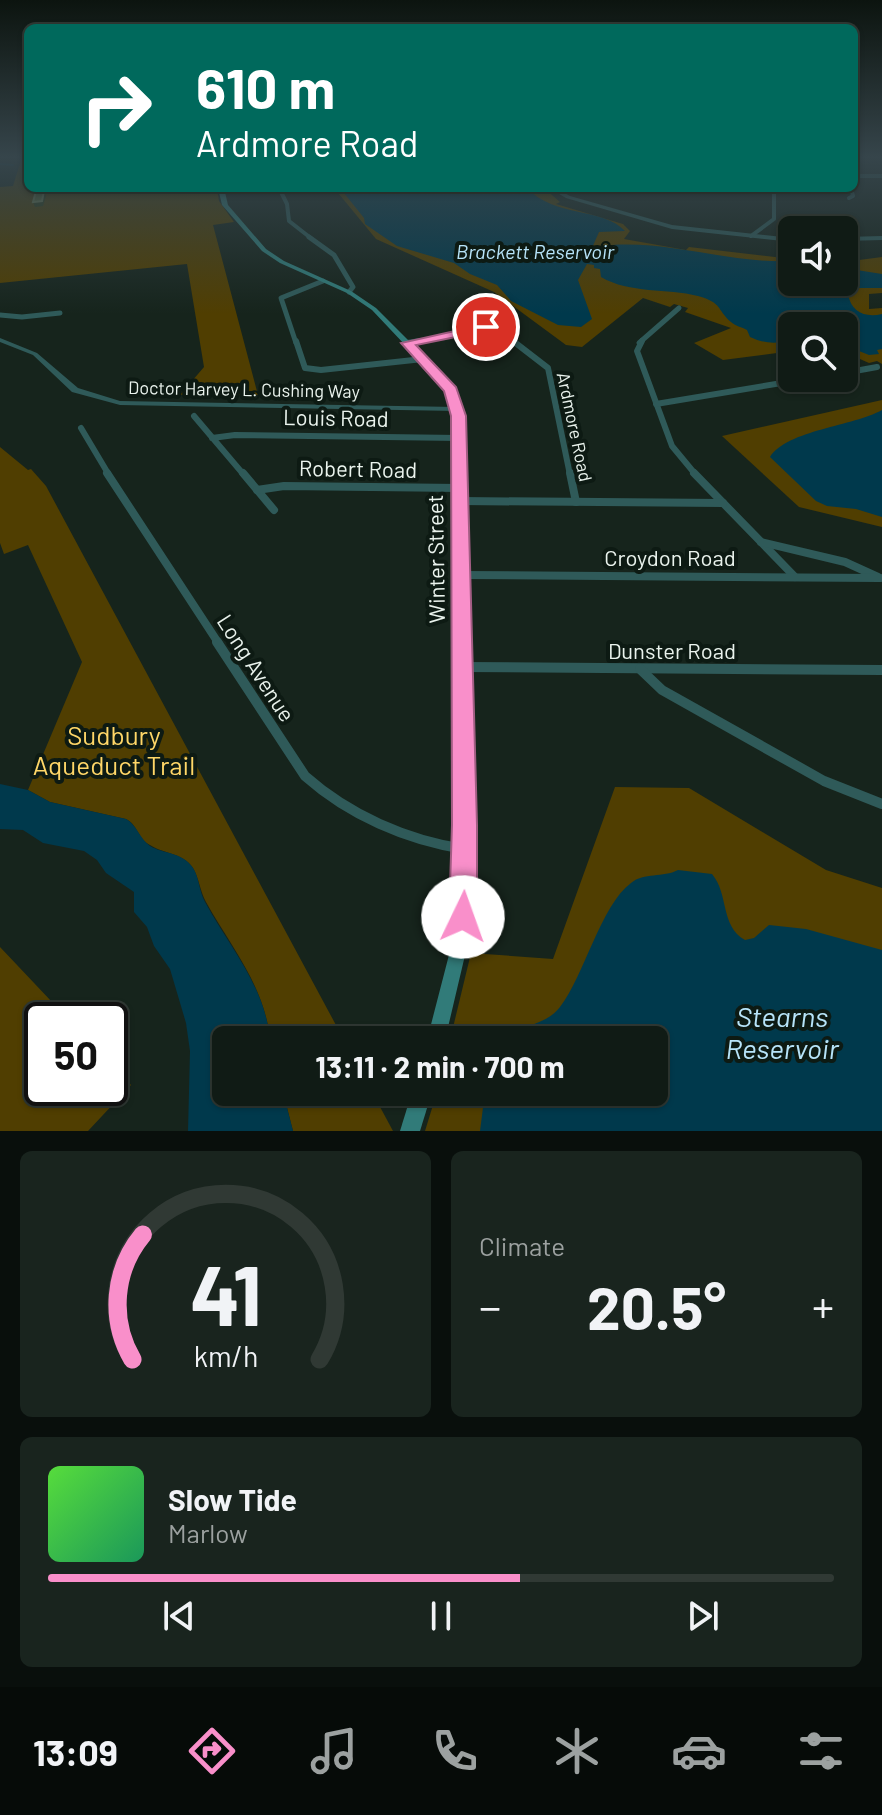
<!DOCTYPE html>
<html lang="en">
<head>
<meta charset="utf-8">
<style>
	:root { --surface:#101b15; --page:#19241e; --text:#f1f3f6; --muted:#9ca1a0; --line:#303934; --accent:#f98fca }
	body { margin:0; font-family:Barlow,sans-serif; background:var(--page); color:var(--text); height:100vh; display:flex; flex-direction:column; font-size:30px; white-space:nowrap }
	* { box-sizing:border-box; margin:0 }
	p { font-size:26px; color:var(--muted) }
	.icon { flex:none; width:44px; height:44px; fill:none; stroke:currentColor; stroke-width:2; stroke-linecap:round; stroke-linejoin:round }
	.map { position:relative; height:1131px; overflow:hidden }
	.sheet { display:flex; flex-direction:column; gap:20px; padding:20px; background:#090f0c; flex:1 }
	.sheet>* { flex:none }
	.top-card { position:absolute; left:24px; top:24px; width:834px; height:168px; border-radius:12px; box-shadow:0 2px 6px #0004,0 0 0 2px var(--line); background:#00695c; color:#fff; overflow:hidden }
	.controls { position:absolute; left:778px; top:216px; display:grid; gap:16px }
	.controls a { display:grid; place-items:center; width:80px; height:80px; border-radius:12px; background:var(--surface); box-shadow:0 2px 6px #0004,0 0 0 2px var(--line); font-size:40px }
	.speed { position:absolute; left:24px; top:1002px; display:flex; gap:16px; font-size:40px; font-weight:700; text-align:center }
	.speed>* { display:grid; place-content:center; width:104px; height:104px; border-radius:50%; background:var(--surface); box-shadow:0 2px 6px #0004,0 0 0 2px var(--line); line-height:1 }
	.speed .limit { border:4px solid #111; border-radius:12px; background:#fff; color:#111 }
	.pin { position:absolute; display:grid; place-items:center; width:68px; height:68px; color:#fff; margin:-34px; border:4px solid #fff; border-radius:50%; box-shadow:0 2px 8px #0007 }
	.me { position:absolute; width:88px; margin:-44px; rotate:3deg; stroke-linejoin:round; filter:drop-shadow(0 0 6px #0008) }
	.turn { display:flex; align-items:center; gap:28px; height:168px; padding:0 40px; font-size:36px }
	.turn .icon { width:104px; height:104px; stroke-width:2.5 }
	.turn b { display:block; font-size:56px; line-height:68px }
	.big { font-size:60px; font-weight:700; line-height:1.1 }
	.sheet .card { flex:1; display:flex; flex-direction:column; justify-content:center; gap:12px; min-width:0; padding:0 28px; border-radius:12px; background:var(--page) }
	.sheet .dial { align-items:center; gap:0 }
	.dial svg { height:208px; overflow:visible; fill:none; stroke:var(--line); stroke-width:7; stroke-linecap:round; text-anchor:middle }
	.dial text { fill:var(--text); stroke:none }
	.song { display:flex; align-items:center; gap:24px }
	.cover { width:96px; height:96px; border-radius:12px; background:linear-gradient(135deg,hsl(110 70% 55%),hsl(150 70% 35%)) }
	.played { height:8px; border-radius:4px; background:linear-gradient(90deg,var(--accent) 60%,var(--line) 60%) }
	.keys { display:flex; justify-content:space-around; direction:ltr }
	.heat { display:flex; justify-content:space-between; align-items:center; font-size:44px; direction:ltr }
	.sheet .tiles { flex:1; display:grid; gap:20px; grid-template-columns:1fr 1fr }
	.card:last-child { grid-column:span 2 }
	.trip { position:absolute; left:212px; top:1026px; width:456px; height:80px; border-radius:12px; background:var(--surface); box-shadow:0 2px 6px #0004,0 0 0 2px var(--line); font-weight:700; line-height:80px; text-align:center }
	.dock { display:flex; height:128px; justify-content:space-around; align-items:center; background:#060b08; color:var(--muted) }
	.dock .icon { width:56px; height:56px }
	.dock .on { color:var(--accent) }
	.dock b { font-size:36px; color:var(--text) }
	.map>svg:first-child { display:block }
	.green { fill:#503e01 }
	.water { fill:#00394c }
	.lines { fill:none; stroke-linecap:round; stroke-linejoin:round }
	.stream { stroke:#00394c; stroke-width:2 }
	.minor-far4 { stroke:#2f5a59; stroke-width:4 }
	.minor-far3 { stroke:#2f5a59; stroke-width:5 }
	.minor-far2 { stroke:#2f5a59; stroke-width:6 }
	.minor-far1 { stroke:#2f5a59; stroke-width:8 }
	.minor { stroke:#2f5a59; stroke-width:10 }
	.tertiary { fill:#2f5a59; fill-rule:evenodd }
	.secondary { fill:#317b79; fill-rule:evenodd }
	.shaded-wall { fill:#2c3b14 }
	.building { fill:#586834; stroke:#6f7d51; stroke-width:2 }
	.route { fill:#f98fca; stroke:#a25d83; stroke-width:2 }
	.labels { text-anchor:middle; stroke-width:8; stroke-linejoin:round; paint-order:stroke }
	.far-street-label { font-size:18px; fill:#eaf3ed; stroke:#0d1a13 }
	.far-water-label { font-size:20px; font-style:italic; fill:#b7e4f9; stroke:#0d1a13 }
	.street-label { font-size:22px; fill:#eaf3ed; stroke:#0d1a13 }
	.near-park-label { font-size:26px; fill:#ffd768; stroke:#0d1a13 }
	.near-water-label { font-size:28px; font-style:italic; fill:#b7e4f9; stroke:#0d1a13 }
</style>
</head>
<body>
<div class="map">
<svg width="882" height="1131" viewBox="0 0 882 1131">
	<rect width="100%" height="100%" fill="#16241c"/>
	<g class="green">
		<polygon points="22,157 28,157 28,188 217,188 219,201 234,222 213,225 258,395 180,395 204,367 187,264 0,283 0,187 13,186"/>
		<polygon points="334,188 544,188 560,202 556,204 623,224 630,231 624,239 686,250 689,247 792,259 792,282 844,282 844,262 882,257 882,293 869,294 869,309 882,308 882,364 877,361 869,363 844,352 844,326 792,326 792,351 723,360 694,343 731,328 685,312 688,308 674,304 670,307 643,298 582,347 566,345 494,292 376,239"/>
		<polygon points="882,400 882,527 799,507 722,436"/>
		<path d="M0,447L28,470L31,469L46,486L344,1040H270C265,986 231,947 206,902C200,891 199,878 193,868C183,853 164,854 150,845C138,839 138,825 126,819L50,802L28,790L82,662L28,545L4,554L0,543Z"/>
		<polygon points="615,787 689,788 826,870 882,888 882,1131 425,1131 437,1092 654,1092 654,1040 450,1040 471,953 553,959"/>
		<polygon points="0,947 69,1020 42,1020 42,1088 110,1088 110,1063 131,1085 88,1131 0,1131"/>
		<polygon points="283,1092 372,1092 393,1131 293,1131"/>
	</g>
	<g class="water">
		<path d="M340,188H527C555,218 603,207 625,231L599,232L592,248L608,250L612,245C673,241 731,264 792,261V282H844V268L882,274V288H852L848,294C851,312 865,318 882,314V349L877,350L879,354L869,355L844,345V326H792V340C776,344 765,344 750,337L747,330C742,327 735,326 731,322C716,309 723,303 698,296C667,288 630,294 601,277L600,269L594,268V265L587,264L578,280L592,319L581,327L558,325L511,301L497,285L470,274L454,263L397,246L365,224L364,218Z"/>
		<path d="M882,410V517L856,509L827,506L816,501L770,457C787,430 854,426 882,410Z"/>
		<path d="M0,784L28,790L50,802L126,819C137,825 139,838 150,846C163,854 183,852 193,868C199,877 199,891 205,902C230,948 265,986 270,1040H226V1092H283L293,1131H188L190,1051L186,1023L170,969L154,946L147,927L134,912V892L106,873L97,860L84,851L43,843L23,830L0,829Z"/>
		<path d="M678,870L712,874C729,894 720,926 745,940L754,938L769,925L806,929L882,950V1131H480L485,1092H654V1040H501C518,1024 545,1027 560,1007C584,976 601,905 631,883C644,872 663,878 678,870Z"/>
	</g>
	<g class="lines">
		<polyline class="stream" points="0,164 13,165"/>
		<g class="minor-far4">
			<polyline points="854,176 882,176"/>
			<polyline points="279,188 287,204 289,221 312,239"/>
			<polyline points="660,189 716,188"/>
			<polyline points="849,198 853,196 851,188"/>
			<polyline points="751,236 774,219 774,188"/>
		</g>
		<g class="minor-far3">
			<polyline points="309,237 334,255 353,287 349,292"/>
			<polyline points="0,315 22,317 60,313"/>
			<polyline points="296,343 281,298 323,281"/>
			<polyline points="409,343 490,328 500,331 515,343"/>
			<polyline points="639,343 679,308"/>
		</g>
		<g class="minor-far2">
			<polyline points="296,341 305,368 321,370 423,359"/>
			<polyline points="513,341 548,368 570,475"/>
			<polyline points="642,341 637,351 672,446 696,475"/>
			<polyline points="407,343 420,341"/>
			<polyline points="844,373 877,367"/>
			<polyline points="656,404 812,378"/>
			<polyline points="194,416 244,475"/>
			<polyline points="81,428 109,475"/>
			<polyline points="212,438 235,435 459,438"/>
		</g>
		<g class="minor-far1">
			<polyline points="107,473 219,644"/>
			<polyline points="243,473 274,510"/>
			<polyline points="570,473 576,502"/>
			<polyline points="694,473 795,577"/>
			<polyline points="257,490 284,486 459,488"/>
			<polyline points="460,501 723,503"/>
			<polyline points="761,542 845,562 878,577"/>
			<polyline points="461,575 880,578"/>
		</g>
		<g class="minor">
			<path d="M217,642L305,776C349,815 406,840 464,849"/>
			<polyline points="462,667 882,670"/>
			<polyline points="640,669 662,690 824,781 882,804"/>
		</g>
		<g class="tertiary">
			<polygon points="549,188 555,188 570,196 672,225 792,238 792,242 672,229 566,198"/>
			<polygon points="882,236 882,240 844,241 844,237"/>
			<polygon points="0,338 37,353 78,388 120,401 457,407 461,409 457,411 120,405 72,392 33,355 0,342"/>
		</g>
		<g class="secondary">
			<polygon points="218,188 224,188 228,205 266,249 284,261 351,291 376,308 447,379 460,404 473,878 466,951 445,1040 427,1040 450,951 457,878 452,404 440,382 372,310 347,293 280,263 262,251 222,205"/>
			<polygon points="412,1092 432,1092 420,1131 400,1131"/>
		</g>
	</g>
	<polygon class="shaded-wall" points="44,191 46,196 43,206 35,207 33,202"/>
	<polygon class="building" points="36,191 44,191 42,201 33,202"/>
	<linearGradient id="sky" x2="0" y2="1"><stop stop-color="#0c140f"/><stop offset="0.5" stop-color="#36454b"/><stop offset="1" stop-color="#36454b" stop-opacity="0"/></linearGradient>
	<rect width="882" height="314" fill="url(#sky)"/>
	<polygon class="route" points="486,324 492,327 490,330 416,345 456,387 466,416 477,825 477,917 473,927 463,931 453,927 449,917 452,825 451,416 444,391 401,343"/>
	<g class="labels">
		<g class="far-street-label">
			<text transform="translate(244 390) rotate(1)" y="6">Doctor Harvey L. Cushing Way</text>
			<text transform="translate(574 427) rotate(78)" y="6">Ardmore Road</text>
		</g>
		<g class="far-water-label">
			<text x="535" y="259">Brackett Reservoir</text>
		</g>
		<g class="street-label">
			<text transform="translate(336 418) rotate(1)" y="8">Louis Road</text>
			<text transform="translate(358 469) rotate(1)" y="8">Robert Road</text>
			<text x="670" y="566">Croydon Road</text>
			<text transform="translate(436 559) rotate(-91)" y="8">Winter Street</text>
			<text x="672" y="659">Dunster Road</text>
			<text transform="translate(256 668) rotate(57)" y="8">Long Avenue</text>
		</g>
		<g class="near-park-label">
			<text x="114" y="745">Sudbury<tspan x="114" dy="30">Aqueduct Trail</tspan></text>
		</g>
		<g class="near-water-label">
			<text x="782" y="1027">Stearns<tspan x="782" dy="32">Reservoir</tspan></text>
		</g>
	</g>
</svg>
<div class="controls">
<a><svg class="icon" aria-label="sound" viewBox="0 0 24 24"><path d="M4 9h4l5-4v14l-5-4H4zM17 9q2 3 0 6"/></svg></a>
<a><svg class="icon" aria-label="search" viewBox="0 0 24 24"><circle cx="10" cy="10" r="6"/><path d="M15 15l6 6"/></svg></a>
</div>
<div class="speed"><div class="limit">50</div></div>
<div class="pin" style="left:486px;top:327px;background:#d93025"><svg class="icon" aria-label="arrive" viewBox="0 0 24 24"><path d="M6 21V4h12l-3 4 3 4H6"/></svg></div>
<svg class="me" style="left:463px;top:917px" viewBox="-20 -20 40 40"><circle r="19" fill="#fff"/><path d="M0-13L10 11 0 6-10 11z" fill="#f98fca"/></svg>
<div class="trip">13:11 · 2 min · 700 m</div>
<div class="top-card">
<div class="turn"><svg class="icon" aria-label="right" viewBox="0 0 24 24"><path d="M7 20v-9h11M14 6l5 5-5 5"/></svg><div><b>610 m</b>Ardmore Road</div></div>
</div>
</div>
<section class="sheet">
<div class="tiles">
<div class="card dial"><svg viewBox="0 0 100 80">
<path d="M14 69A42 42 0 1 1 86 69"/>
<path d="M14 69A42 42 0 0 1 18 21" stroke="#f98fca"/>
<text x="50" y="56" font-size="32" font-weight="700">41</text>
<text x="50" y="72" font-size="11">km/h</text>
</svg></div>
<div class="card"><p>Climate</p>
<div class="heat"><a>−</a><b class="big">20.5°</b><a>+</a></div>
</div>
<div class="card">
<div class="song"><i class="cover"></i><div><b>Slow Tide</b><p>Marlow</p></div></div>
<div class="played"></div>
<div class="keys"><svg class="icon" aria-label="previous" viewBox="0 0 24 24"><path d="M18 5L8 12l10 7zM5 5v14"/></svg><svg class="icon" aria-label="pause" viewBox="0 0 24 24"><path d="M8 5v14M16 5v14"/></svg><svg class="icon" aria-label="next" viewBox="0 0 24 24"><path d="M6 5l10 7-10 7zM19 5v14"/></svg></div>
</div>
</div>
</section>
<nav class="dock">
<b>13:09</b>
<svg class="icon on" aria-label="directions" viewBox="0 0 24 24"><path d="M12 3l9 9-9 9-9-9zM9 14v-3h6M13 9l2 2-2 2"/></svg>
<svg class="icon" aria-label="music" viewBox="0 0 24 24"><path d="M9 18V5l10-2v13"/><circle cx="6" cy="18" r="3"/><circle cx="16" cy="16" r="3"/></svg>
<svg class="icon" aria-label="phone" viewBox="0 0 24 24"><path d="M5 4h4l2 5-3 2q2 4 5 5l2-3 5 2v4C11 20 4 13 5 4z"/></svg>
<svg class="icon" aria-label="climate" viewBox="0 0 24 24"><path d="M12 3v18M4 7l16 10M4 17L20 7"/></svg>
<svg class="icon" aria-label="car" viewBox="0 0 24 24"><path d="M5 17H2v-5l4-1 3-4h7l3 4 3 1v5h-3M9 17h6M6 11h13"/><circle cx="7" cy="17" r="2"/><circle cx="17" cy="17" r="2"/></svg>
<svg class="icon" aria-label="filters" viewBox="0 0 24 24"><path d="M4 7h16M4 17h16"/><circle cx="9" cy="7" r="2"/><circle cx="15" cy="17" r="2"/></svg>
</nav>
</body>
</html>
